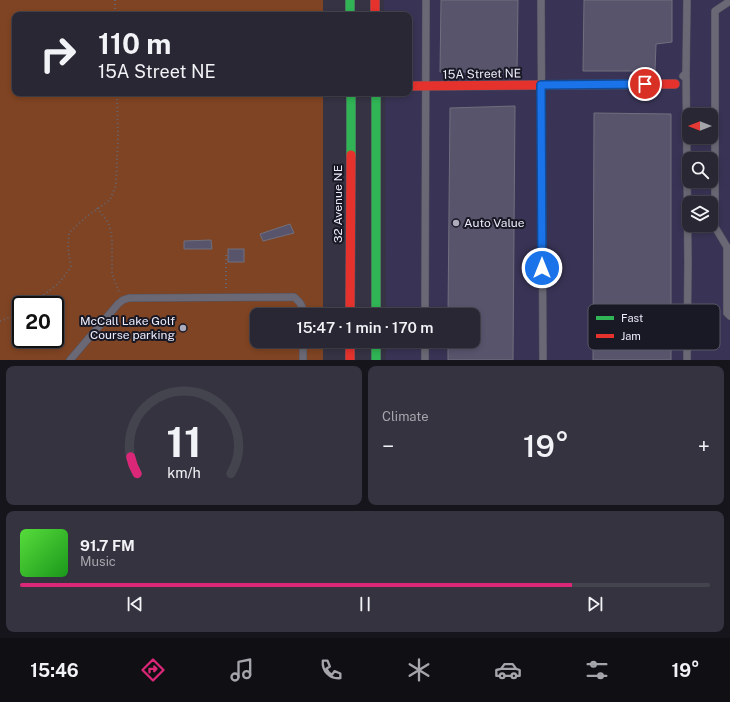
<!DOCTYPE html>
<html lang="en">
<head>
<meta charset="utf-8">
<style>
	:root { --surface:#282733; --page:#34333f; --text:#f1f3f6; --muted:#a5a5ac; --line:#44444e; --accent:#db2777 }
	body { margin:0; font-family:"Public Sans",sans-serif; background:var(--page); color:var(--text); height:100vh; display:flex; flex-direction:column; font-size:15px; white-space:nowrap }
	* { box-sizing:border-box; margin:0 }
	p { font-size:13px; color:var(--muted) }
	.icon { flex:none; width:22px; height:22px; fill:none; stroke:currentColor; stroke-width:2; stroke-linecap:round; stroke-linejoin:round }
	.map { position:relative; height:360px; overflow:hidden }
	.sheet { display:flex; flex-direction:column; gap:6px; padding:6px; background:#16151c; flex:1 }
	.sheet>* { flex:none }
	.top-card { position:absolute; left:12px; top:12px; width:400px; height:84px; border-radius:8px; box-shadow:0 2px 6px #0003,0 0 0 1px var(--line); background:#282733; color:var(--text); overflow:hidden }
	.needle { width:26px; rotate:270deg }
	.fabs { position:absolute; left:682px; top:108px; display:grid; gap:8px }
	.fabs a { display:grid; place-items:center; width:36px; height:36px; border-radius:8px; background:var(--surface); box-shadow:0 2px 6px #0003,0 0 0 1px var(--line); font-size:20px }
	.speed { position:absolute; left:12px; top:296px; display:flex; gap:8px; font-size:20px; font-weight:700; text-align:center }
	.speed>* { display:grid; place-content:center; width:52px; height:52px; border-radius:50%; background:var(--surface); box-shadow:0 2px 6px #0003,0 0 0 1px var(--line); line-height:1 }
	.speed .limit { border:2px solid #111; border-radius:6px; background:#fff; color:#111 }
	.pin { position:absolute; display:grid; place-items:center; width:34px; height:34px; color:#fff; margin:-17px; border:2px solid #fff; border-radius:50%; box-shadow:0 1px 4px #0007 }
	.me { position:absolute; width:44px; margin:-22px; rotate:0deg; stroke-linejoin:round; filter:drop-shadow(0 0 3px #0008) }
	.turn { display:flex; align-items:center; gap:14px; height:84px; padding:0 20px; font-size:18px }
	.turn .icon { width:52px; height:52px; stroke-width:2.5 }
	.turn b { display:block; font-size:28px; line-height:34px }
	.big { font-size:30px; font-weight:600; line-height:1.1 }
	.sheet .widget { flex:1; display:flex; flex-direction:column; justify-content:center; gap:6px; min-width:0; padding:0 14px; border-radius:8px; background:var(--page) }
	.sheet .dial { align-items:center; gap:0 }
	.dial svg { height:104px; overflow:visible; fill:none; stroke:var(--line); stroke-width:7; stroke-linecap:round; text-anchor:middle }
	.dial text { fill:var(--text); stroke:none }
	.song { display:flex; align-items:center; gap:12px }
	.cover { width:48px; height:48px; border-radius:6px; background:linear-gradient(135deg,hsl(110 70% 55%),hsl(120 70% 35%)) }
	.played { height:4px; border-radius:2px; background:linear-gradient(90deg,var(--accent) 80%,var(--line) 80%) }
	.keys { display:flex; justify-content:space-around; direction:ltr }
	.heat { display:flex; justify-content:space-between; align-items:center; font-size:22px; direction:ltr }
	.sheet .tiles { flex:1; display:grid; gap:6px; grid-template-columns:1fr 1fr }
	.widget:last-child { grid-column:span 2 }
	.trip { position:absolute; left:250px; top:308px; width:230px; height:40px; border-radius:8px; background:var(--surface); box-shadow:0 2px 6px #0003,0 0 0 1px var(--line); font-weight:600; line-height:40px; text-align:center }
	.dock { display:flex; height:64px; justify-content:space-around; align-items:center; background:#101014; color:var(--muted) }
	.dock .icon { width:28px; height:28px }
	.dock .on { color:var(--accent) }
	.dock b { font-size:18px; color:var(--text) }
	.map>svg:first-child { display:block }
	.built { fill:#393455; fill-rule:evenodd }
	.green { fill:#7f4423; fill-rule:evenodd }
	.building { fill:#58546c; stroke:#706f7d }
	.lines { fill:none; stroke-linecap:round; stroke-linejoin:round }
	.lane-casing { stroke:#545360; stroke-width:8 }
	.fast-casing { stroke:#545360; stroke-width:10 }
	.jam-casing { stroke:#545360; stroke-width:10 }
	.path { stroke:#666571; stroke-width:2; stroke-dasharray:1 3; stroke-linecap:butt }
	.lane { stroke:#696874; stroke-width:7 }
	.fast { stroke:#30b455; stroke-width:9 }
	.jam { stroke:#e5322d; stroke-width:9 }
	.route-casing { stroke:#114b97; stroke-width:10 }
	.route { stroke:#1a73e8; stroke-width:7 }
	.poi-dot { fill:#adacbc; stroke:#191825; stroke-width:1.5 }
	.labels { text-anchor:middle; stroke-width:4; stroke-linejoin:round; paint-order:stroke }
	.street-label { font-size:12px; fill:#edecfc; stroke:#191825 }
	.poi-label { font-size:12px; fill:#edecfc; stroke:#191825; text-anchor:start }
	.key { fill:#191825; stroke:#595866; stroke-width:1 }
	.key-label { font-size:11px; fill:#edecfc }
</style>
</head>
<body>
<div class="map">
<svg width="730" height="360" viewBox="0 0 730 360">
	<rect width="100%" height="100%" fill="#363444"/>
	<path class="built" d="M384,0H730V360H386V341H473V315H386L385,93H409V15H384ZM689,115H711V137H689ZM689,159H711V181H689ZM689,203H711V225H689Z"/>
	<path class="green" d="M0,0H323V15H15V93H323V315H257V341H323V360H0ZM21,305H55V339H21Z"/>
	<g class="building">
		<polygon points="441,0 518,0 517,72 440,72"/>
		<polygon points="584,0 672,0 672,42 656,44 655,71 583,71"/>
		<polygon points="515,106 513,360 448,360 448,341 473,341 473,315 448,315 450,108"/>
		<polygon points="594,113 671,114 671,360 593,360"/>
		<polygon points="290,224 294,233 263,241 260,234"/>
		<polygon points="211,240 212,249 184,249 184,241"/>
		<rect x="228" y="249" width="16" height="13"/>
	</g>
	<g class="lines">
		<defs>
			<g id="lane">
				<polyline points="541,0 543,360"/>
				<polyline points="730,1 715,11 715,227 727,247 727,313 730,316"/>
				<polyline points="686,73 688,263 687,360"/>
				<polyline points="683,76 686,73 687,0"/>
				<polyline points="425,315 426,0"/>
				<polyline points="303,341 303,360"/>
				<path d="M70,360L118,304L123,300L129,298L294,297C301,303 303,306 303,315"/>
				<polyline points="425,360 425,341"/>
			</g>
			<g id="fast">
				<polyline points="350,0 350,15"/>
				<polyline points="376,93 376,315"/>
				<polyline points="351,155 351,93"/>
				<polyline points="376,341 376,360"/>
			</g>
			<g id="jam">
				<polyline points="375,0 375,15"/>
				<polyline points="409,86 675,84"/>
				<polyline points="350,315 351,155"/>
				<polyline points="350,341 350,360"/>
			</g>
		</defs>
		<use href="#lane" class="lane-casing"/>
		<use href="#fast" class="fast-casing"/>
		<use href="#jam" class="jam-casing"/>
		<g class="path">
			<polyline points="115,0 115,15"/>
			<polyline points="97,208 108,222 110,229 112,238 112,274 119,292"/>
			<polyline points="226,288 226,254"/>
			<polyline points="31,305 59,283 71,267 68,248 69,233 87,216 110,200 116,185 118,137 117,93"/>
			<polyline points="0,321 21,313"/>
		</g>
		<use href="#lane" class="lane"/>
		<use href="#fast" class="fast"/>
		<use href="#jam" class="jam"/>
	</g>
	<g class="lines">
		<defs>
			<polyline id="route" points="542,268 541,85 645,84"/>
		</defs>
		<use href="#route" class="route-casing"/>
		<use href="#route" class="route"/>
	</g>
	<g class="poi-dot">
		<circle cx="456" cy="223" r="4"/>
		<circle cx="183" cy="328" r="4"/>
	</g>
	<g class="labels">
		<g class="street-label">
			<text transform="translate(482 74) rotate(-1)" y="4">15A Street NE</text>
			<text transform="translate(338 204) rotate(-90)" y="4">32 Avenue NE</text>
		</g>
		<g class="poi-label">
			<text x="464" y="227">Auto Value</text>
			<text x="175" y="325" text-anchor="end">McCall Lake Golf<tspan x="175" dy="14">Course parking</tspan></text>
		</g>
	</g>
	<rect x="588" y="304" width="132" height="46" rx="6" class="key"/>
	<rect x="596" y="316" width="18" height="4" fill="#30b455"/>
	<rect x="596" y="334" width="18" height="4" fill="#e5322d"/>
	<g class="key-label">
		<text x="621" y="322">Fast</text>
		<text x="621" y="340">Jam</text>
	</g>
</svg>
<div class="fabs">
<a><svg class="needle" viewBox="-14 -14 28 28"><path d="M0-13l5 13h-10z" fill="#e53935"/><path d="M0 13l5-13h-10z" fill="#a5a5ac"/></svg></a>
<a><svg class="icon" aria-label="search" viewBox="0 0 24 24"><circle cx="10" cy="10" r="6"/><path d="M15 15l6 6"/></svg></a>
<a><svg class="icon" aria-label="layers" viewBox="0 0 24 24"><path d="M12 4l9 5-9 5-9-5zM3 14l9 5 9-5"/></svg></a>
</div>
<div class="speed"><div class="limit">20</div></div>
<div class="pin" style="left:645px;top:84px;background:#d93025"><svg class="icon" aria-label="arrive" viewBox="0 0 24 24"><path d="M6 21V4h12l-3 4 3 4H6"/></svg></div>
<svg class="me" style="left:542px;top:268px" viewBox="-20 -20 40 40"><circle r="17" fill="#1a73e8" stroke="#fff" stroke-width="3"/><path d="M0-11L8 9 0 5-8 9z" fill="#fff"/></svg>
<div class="trip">15:47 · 1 min · 170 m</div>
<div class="top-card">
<div class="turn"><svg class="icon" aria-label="right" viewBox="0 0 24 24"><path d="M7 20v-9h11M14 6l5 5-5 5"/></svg><div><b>110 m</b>15A Street NE</div></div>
</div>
</div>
<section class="sheet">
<div class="tiles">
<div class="widget dial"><svg viewBox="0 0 100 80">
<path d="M14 69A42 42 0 1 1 86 69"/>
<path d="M14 69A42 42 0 0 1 9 56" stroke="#db2777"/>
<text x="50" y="56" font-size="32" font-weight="700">11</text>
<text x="50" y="72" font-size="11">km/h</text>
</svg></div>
<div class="widget"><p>Climate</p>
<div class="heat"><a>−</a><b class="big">19°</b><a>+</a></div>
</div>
<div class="widget">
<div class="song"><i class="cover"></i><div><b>91.7 FM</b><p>Music</p></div></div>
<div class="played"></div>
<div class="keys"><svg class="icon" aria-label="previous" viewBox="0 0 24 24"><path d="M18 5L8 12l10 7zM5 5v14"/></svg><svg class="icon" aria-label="pause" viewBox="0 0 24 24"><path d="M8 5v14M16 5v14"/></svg><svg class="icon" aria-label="next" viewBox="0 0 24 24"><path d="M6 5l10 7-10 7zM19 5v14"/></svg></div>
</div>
</div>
</section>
<nav class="dock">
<b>15:46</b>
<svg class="icon on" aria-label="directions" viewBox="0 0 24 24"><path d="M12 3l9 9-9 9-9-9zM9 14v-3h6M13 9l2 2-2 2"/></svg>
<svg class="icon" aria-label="music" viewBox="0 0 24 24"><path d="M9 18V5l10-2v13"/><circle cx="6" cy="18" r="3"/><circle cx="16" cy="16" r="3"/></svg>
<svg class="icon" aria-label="phone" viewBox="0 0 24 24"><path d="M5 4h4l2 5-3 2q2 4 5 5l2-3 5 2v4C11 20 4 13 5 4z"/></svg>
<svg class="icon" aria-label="climate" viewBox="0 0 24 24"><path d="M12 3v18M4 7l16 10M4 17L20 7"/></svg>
<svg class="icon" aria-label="car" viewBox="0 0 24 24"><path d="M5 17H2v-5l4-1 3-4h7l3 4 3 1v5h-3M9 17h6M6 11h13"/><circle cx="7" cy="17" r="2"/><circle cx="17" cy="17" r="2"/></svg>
<svg class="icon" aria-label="filters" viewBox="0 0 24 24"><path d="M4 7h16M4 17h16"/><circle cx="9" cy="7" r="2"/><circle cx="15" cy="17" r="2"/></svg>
<b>19°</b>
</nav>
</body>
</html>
